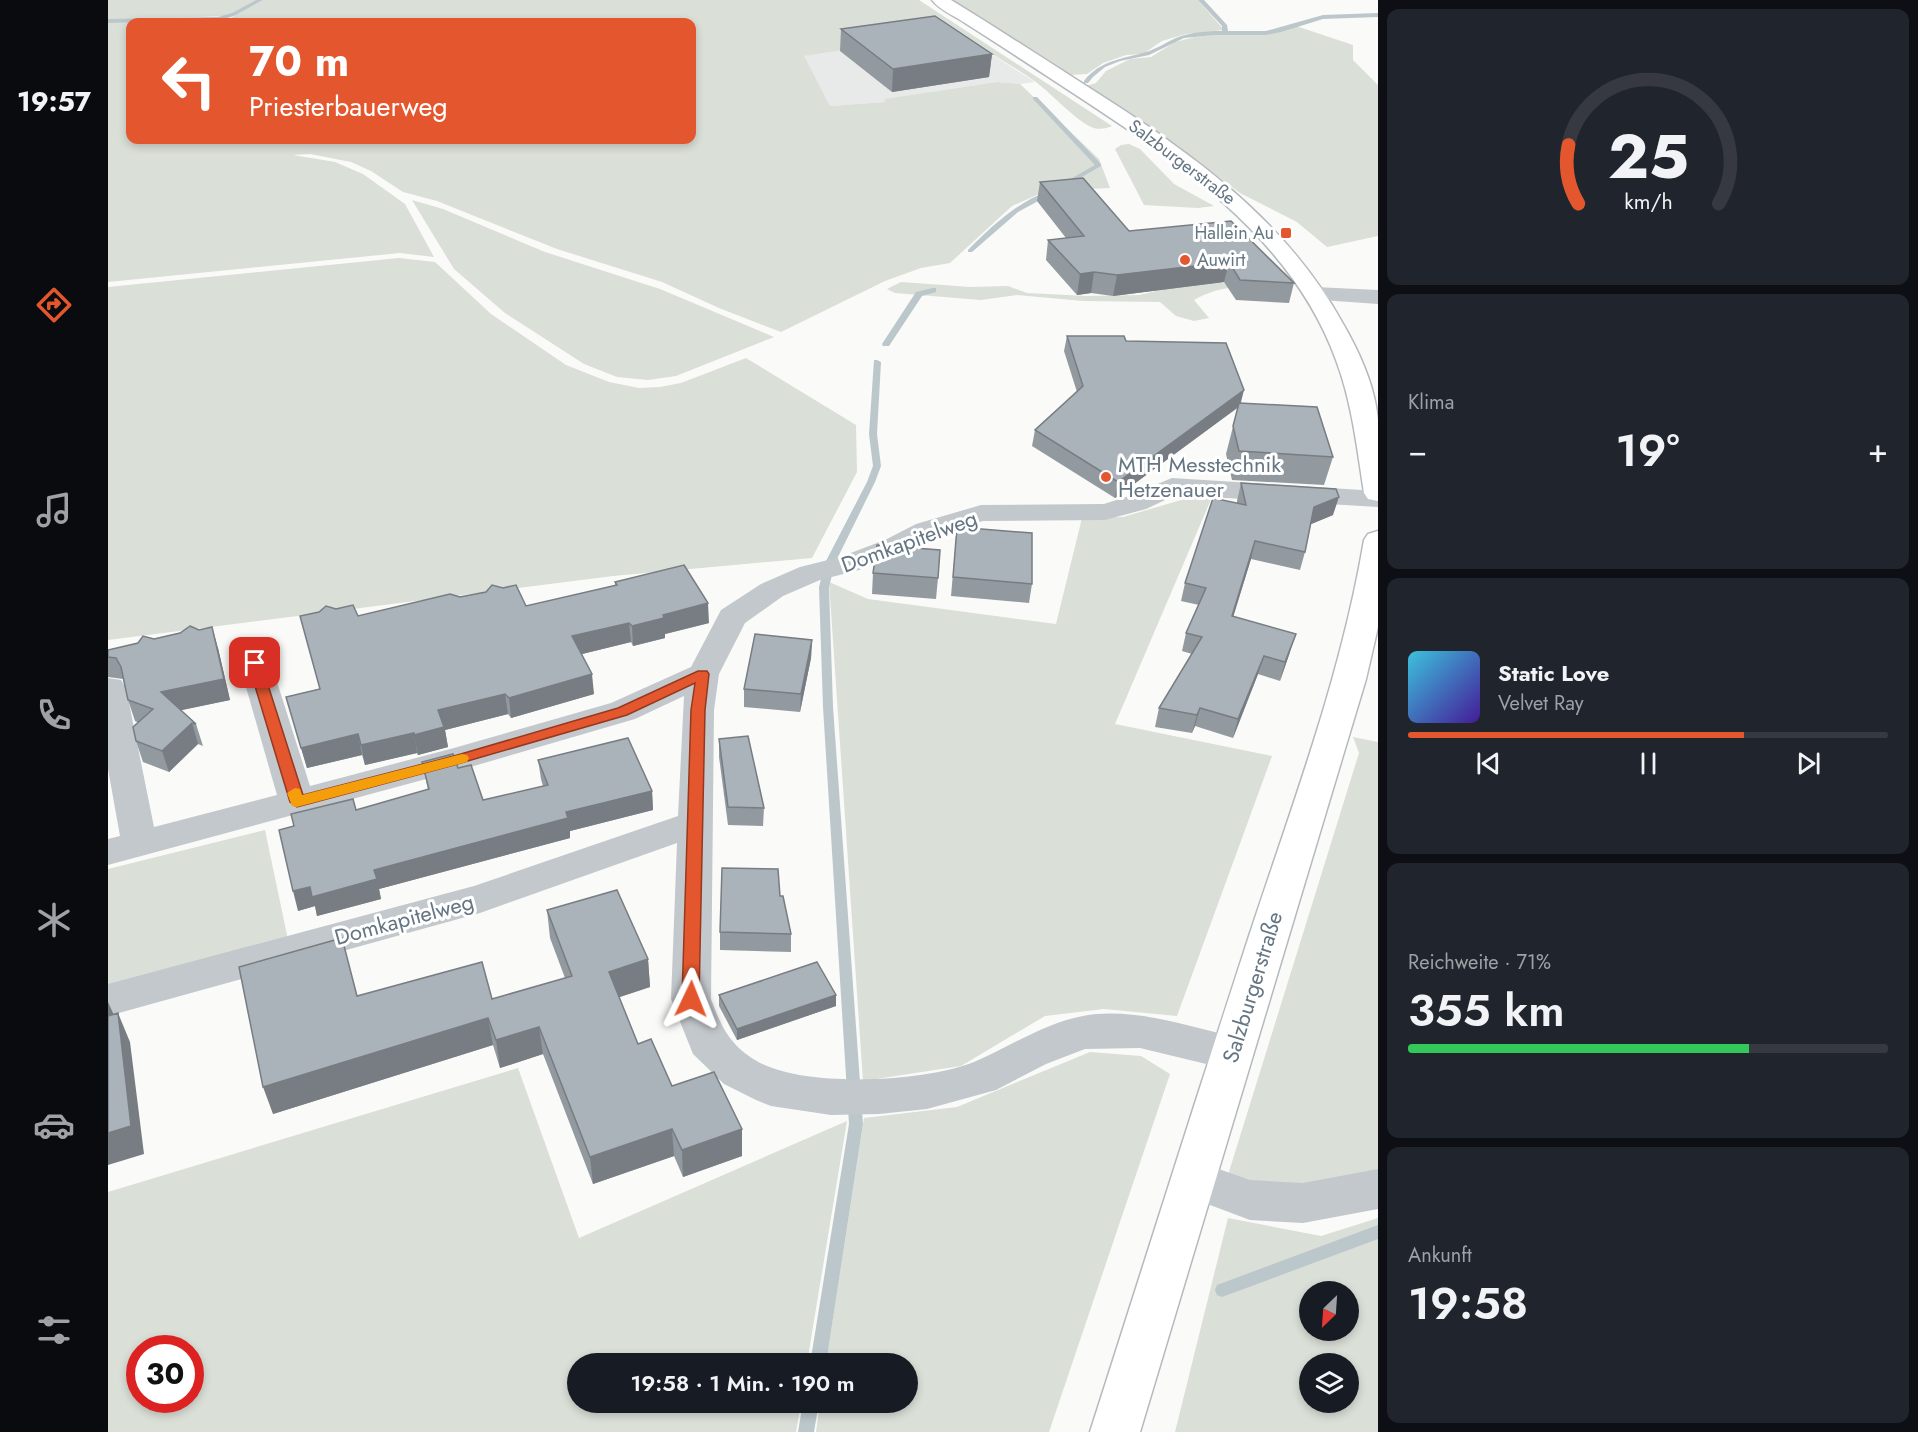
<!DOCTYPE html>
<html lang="de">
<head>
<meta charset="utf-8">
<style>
	:root { --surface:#171b24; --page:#20242c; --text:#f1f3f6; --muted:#9ea1a6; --line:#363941; --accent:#e4572e }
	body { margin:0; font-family:Jost,sans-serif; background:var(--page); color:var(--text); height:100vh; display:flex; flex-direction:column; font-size:22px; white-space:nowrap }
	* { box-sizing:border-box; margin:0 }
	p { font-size:20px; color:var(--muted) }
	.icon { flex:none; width:33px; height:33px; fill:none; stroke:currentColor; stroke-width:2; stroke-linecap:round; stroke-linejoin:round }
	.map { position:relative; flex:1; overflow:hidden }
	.side { display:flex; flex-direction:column; gap:9px; padding:9px; background:#0d0f14; width:540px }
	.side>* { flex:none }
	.top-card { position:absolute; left:18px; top:18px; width:570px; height:126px; border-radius:12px; box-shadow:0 3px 9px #0003; background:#e4572e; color:#fff; overflow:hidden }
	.needle { width:39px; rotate:205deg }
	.buttons { position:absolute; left:1191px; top:1281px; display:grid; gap:12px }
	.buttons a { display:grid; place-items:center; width:60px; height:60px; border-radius:50%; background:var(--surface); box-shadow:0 3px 9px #0003; font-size:30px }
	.speed { position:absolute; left:18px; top:1335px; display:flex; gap:12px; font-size:30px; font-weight:700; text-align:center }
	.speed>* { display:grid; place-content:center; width:78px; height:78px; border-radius:50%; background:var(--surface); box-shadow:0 3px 9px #0003; line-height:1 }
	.speed .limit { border:9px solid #d22; background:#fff; color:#111 }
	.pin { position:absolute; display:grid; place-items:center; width:51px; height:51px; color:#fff; margin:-26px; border-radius:12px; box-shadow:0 3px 9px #0006 }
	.me { position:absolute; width:66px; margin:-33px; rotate:2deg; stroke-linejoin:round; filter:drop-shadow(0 0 4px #0008) }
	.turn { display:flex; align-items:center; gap:21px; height:126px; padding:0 24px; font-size:27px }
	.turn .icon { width:78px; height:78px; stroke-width:2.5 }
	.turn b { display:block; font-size:42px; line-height:51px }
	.big { font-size:45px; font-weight:600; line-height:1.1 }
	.side .widget { flex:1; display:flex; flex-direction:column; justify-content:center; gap:9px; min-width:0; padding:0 21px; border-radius:12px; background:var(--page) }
	.side .dial { align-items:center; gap:0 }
	.dial svg { height:156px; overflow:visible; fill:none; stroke:var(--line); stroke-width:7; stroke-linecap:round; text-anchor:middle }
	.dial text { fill:var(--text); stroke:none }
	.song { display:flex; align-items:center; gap:18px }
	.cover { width:72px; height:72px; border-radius:9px; background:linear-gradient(135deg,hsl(190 70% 55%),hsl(260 70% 35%)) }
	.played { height:6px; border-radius:3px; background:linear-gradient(90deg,var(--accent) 70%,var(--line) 70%) }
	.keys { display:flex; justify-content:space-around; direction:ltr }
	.heat { display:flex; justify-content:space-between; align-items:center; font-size:33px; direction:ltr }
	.charge { height:9px; border-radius:4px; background:linear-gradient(90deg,#34c759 71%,var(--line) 0) }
	.trip { position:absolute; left:459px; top:1353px; width:351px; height:60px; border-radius:30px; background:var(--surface); box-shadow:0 3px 9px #0003; font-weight:600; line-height:60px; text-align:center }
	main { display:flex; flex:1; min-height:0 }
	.menu { display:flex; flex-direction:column; width:108px; justify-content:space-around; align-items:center; background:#090b0e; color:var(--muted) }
	.menu .icon { width:42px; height:42px }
	.menu .on { color:var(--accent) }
	.menu b { font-size:27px; color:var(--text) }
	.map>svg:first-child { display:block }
	.built { fill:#e8e9e9 }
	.green { fill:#dadfd7; fill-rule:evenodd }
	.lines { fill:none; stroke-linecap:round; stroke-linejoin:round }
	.stream { fill:#bbc7cb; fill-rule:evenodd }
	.primary-casing { stroke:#b5babe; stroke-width:3 }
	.street { fill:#c3c8cc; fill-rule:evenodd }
	.primary { fill:#fff; fill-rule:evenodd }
	.wall { fill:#929a9f }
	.shaded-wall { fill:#777d82 }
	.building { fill:#aab3b9; stroke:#777d82; stroke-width:1.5 }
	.route { fill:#e4572e; stroke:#94391e; stroke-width:1.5 }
	.slow { fill:#f59e0b }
	.poi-dot { fill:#e4572e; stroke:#fff; stroke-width:2 }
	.labels { text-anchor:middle; stroke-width:6; stroke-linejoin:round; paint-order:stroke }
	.far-street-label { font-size:18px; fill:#657683; stroke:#fff }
	.far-poi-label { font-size:18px; fill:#657683; stroke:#fff; text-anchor:end }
	.poi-label { font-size:22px; fill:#657683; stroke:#fff; text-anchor:start }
	.street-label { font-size:22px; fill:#657683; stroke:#fff }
</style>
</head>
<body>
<main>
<nav class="menu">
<b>19:57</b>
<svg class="icon on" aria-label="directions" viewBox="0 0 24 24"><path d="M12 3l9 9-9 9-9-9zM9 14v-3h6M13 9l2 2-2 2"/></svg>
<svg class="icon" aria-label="music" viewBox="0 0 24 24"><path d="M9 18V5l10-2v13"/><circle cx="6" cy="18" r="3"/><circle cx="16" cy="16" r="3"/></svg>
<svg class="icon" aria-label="phone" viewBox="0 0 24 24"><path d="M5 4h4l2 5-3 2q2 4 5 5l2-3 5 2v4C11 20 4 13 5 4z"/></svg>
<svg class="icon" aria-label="climate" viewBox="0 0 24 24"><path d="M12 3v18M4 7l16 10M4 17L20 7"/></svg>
<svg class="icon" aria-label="car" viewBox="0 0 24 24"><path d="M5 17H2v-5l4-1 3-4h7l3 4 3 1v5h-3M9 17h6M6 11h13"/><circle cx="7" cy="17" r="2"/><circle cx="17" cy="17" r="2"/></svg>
<svg class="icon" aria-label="filters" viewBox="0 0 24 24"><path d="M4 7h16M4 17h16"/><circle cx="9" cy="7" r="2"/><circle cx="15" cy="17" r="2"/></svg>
</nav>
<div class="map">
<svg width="1270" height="1432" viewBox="0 0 1270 1432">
	<rect width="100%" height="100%" fill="#fafaf8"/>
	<polygon class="built" points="841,34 853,35 927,82 912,84 889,82 777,99 778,102 722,106 695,56"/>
	<g class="green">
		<polygon points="0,0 148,0 119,16 0,20"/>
		<path d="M155,0H811L1004,126C999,128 993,130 986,128C971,124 944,94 928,82C904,65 878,51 853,35L841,34L696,56L722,106L778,102L776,99L889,82L912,84L991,159L1002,188L938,191L904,206L842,263L813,268L777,281L673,332L611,308L554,282L449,249L329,201L295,192L263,171L243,162L202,154L185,155L227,162L255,174L297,204L326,257L292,253L0,282V23L113,20L121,19ZM22,22H584V140H22Z"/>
		<polygon points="845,0 1090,0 1116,30 1078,34 1054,41 1035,54 1018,55 995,63 979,74 962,75"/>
		<polygon points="1188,26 1245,45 1245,60 1270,85 1270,236 1219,247 1189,222 1132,193 1069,145 978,86 988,83 998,71 1022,59 1043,57 1067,42 1087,37 1119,33 1161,34"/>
		<polygon points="1021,144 1032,149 1066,184 1106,206 1090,208 1036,205 1007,149 1013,145"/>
		<polygon points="304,200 335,209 437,252 552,289 666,337 568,376 540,380 509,377 476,364 397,313 346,269"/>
		<polygon points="291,258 327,262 383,314 458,365 501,382 531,388 552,387 573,383 638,358 748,425 749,472 704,558 505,576 0,640 0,287"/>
		<path d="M1074,281L1174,285C1143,286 1113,284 1086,300L1101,318L1086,321L1068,316L1052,302L975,301L909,295L873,300L787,293L779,289L793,282L862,287L900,286L919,293L979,296L1031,295L1057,289Z"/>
		<polygon points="1104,497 1007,724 1164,756 1069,1016 996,1009 937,1016 853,1066 755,1081 721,582 760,599 948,624 974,518 1015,517 1080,498"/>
		<polygon points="1245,737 1270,742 1270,1178 1141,1188 1120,1175 1251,753"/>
		<polygon points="157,830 180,940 0,988 0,869"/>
		<polygon points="982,1052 1033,1056 1062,1074 941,1432 708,1432 712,1403 800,1402 800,1364 718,1363 756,1118 849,1107"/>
		<path d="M410,1068L471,1238L739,1121L699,1363L470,1364V1402L693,1403L688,1432H0V1192ZM32,1348H82V1400H32Z"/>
		<path d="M1120,1218L1213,1236L1270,1218V1432H1067ZM1202,1292H1240V1330H1202ZM1202,1364H1240V1402H1202Z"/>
	</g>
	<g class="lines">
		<g class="stream">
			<polygon points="148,0 155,0 128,15 111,21 0,23 0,19 110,17 124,13"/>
			<path d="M1090,0H1096L1119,25L1120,31H1158L1215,15L1270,13V17L1215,19L1173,32L1158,35H1106L1076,38L1041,55L1012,61L997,67L985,77L980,83H976V81C992,60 1015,59 1038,52C1049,49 1058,42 1068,38C1082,32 1099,31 1114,31V26Z"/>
			<polygon points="925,97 929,97 993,164 993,166 956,187 952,187 952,185 987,165 925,99"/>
			<path d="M941,191L944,193L943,194L910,212L864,252H860V250C884,226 909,202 941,191Z"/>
			<polygon points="825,288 828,288 828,292 814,296 781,346 775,346 774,344 808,292"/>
			<polygon points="766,360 769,360 773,362 769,434 773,466 767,482 728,561 723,564 718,561 759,482 765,466 761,434"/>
			<polygon points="719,572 724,575 721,587 725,707 755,1124 718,1364 702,1364 741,1124 715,707 711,587 714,575"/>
			<polygon points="1270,1225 1270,1239 1114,1297 1109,1295 1107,1290 1109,1285"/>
			<polygon points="695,1402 711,1402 706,1432 690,1432"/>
		</g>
		<defs>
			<g id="primary">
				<path d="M824,0H843C884,25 925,52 966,78C1070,144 1173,212 1234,322C1251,351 1267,386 1270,420C1270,446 1270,475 1270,501L1260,499L1256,493C1249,448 1244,402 1228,360C1181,230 1055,152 945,80C916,61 887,42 857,23C847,16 831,10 824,0Z"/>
				<path d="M1270,531V627L1258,679L1032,1432H982C1035,1267 1087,1101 1141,936C1184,805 1233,677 1256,540L1260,534Z"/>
			</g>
		</defs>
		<use href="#primary" class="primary-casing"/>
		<g class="street">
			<polygon points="1207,287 1270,290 1270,304 1199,299 1195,294 1199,289"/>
			<path d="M1064,478L1270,491V507L1068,495L1038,509L997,520L875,521L828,536L797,552L751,570L712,580L675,596L637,623L611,674L606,710L603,999C613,1026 621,1044 647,1060C693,1089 816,1082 866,1062C899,1048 939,1022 975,1016C1022,1007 1077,1025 1123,1036L1137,1041L1143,1053L1137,1065L1123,1070L1032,1048L977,1049L938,1064L888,1090L819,1109L771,1114L723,1115L663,1106L648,1100L616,1084L585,1054L563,999L569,843L372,913L0,1016V984L366,886L570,816L576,696L527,719L359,768L0,865V839L12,836L0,769V678L13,680L18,688L46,827L169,795L131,663L136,656L147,653L158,656L163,663L202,786L346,748L503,703L583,667L613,610L653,584L692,567L732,557L777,540L808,524L873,505L996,504L1018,497Z"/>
			<polygon points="1085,1160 1142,1180 1195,1183 1270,1169 1270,1209 1195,1223 1142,1220 1070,1193 1063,1179 1070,1165"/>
		</g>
		<use href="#primary" class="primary"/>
	</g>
	<g class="wall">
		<polygon points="733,29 884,54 881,77 784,92 732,51"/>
		<polygon points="932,182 1021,231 1186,283 1181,303 1128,300 1116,282 1005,296 983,293 969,295 938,260 940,240 958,238 929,201"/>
		<polygon points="959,336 1018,341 1133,403 1225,457 1216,485 1124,480 1118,454 1130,407 1007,498 924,446 927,430 969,392 956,351"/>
		<polygon points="1133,483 1225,515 1203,524 1197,552 1192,570 1143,559 1125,616 1182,652 1172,681 1150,674 1125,738 1087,726 1084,733 1047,727 1051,708 1084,654 1074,651 1078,633 1091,605 1073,601 1077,583 1129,503 1129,501"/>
		<polygon points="849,527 924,584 921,603 843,596"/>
		<polygon points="765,573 830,578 828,599 764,594"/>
		<polygon points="507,582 601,623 557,634 557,638 525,646 523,642 474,654 486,694 403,718 400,714 337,730 340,747 310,755 309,753 257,765 254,755 199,768 178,697 212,689 192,616 250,616 352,597 418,606 507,586"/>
		<polygon points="46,639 110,648 122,700 73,710 88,724 95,746 90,744 61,772 35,762 28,741 31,723 27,721 20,700 15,679 0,677 0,650"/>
		<polygon points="704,640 703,658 692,712 636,707 636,689"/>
		<polygon points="611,739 656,808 655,826 620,825 611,757"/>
		<polygon points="430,760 544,791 545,810 462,831 462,838 271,889 273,899 209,916 207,906 190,911 248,810 320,790 314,762 350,768 375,800 435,786 433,779"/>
		<polygon points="672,896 683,934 683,952 612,950 612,932"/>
		<polygon points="439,910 540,959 542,987 511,997 530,1044 564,1086 634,1156 575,1177 566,1156 485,1184 435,1054 392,1068 385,1045 165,1114 249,996 384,999 457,978 442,938"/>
		<polygon points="611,995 728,995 728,1006 629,1040 611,1006"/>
	</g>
	<g class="shaded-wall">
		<polygon points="884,54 881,77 784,92 785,69"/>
		<polygon points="1121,262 1116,282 1005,296 1009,275"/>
		<polygon points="986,272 983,293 969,295 972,274"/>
		<polygon points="1136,390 1132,406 1007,498 1010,482"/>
		<polygon points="1231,497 1225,515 1201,525 1206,507"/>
		<polygon points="1147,541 1143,559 1120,634 1124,616"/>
		<polygon points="600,603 601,623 557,634 557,638 525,646 524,626 555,615"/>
		<polygon points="521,623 523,642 466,656 464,636"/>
		<polygon points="104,627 110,648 122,700 60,713 53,692"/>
		<polygon points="1188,634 1182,652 1172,681 1177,662"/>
		<polygon points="704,640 703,658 692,712 693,694"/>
		<polygon points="1156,656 1150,674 1125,738 1130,719"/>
		<polygon points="484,674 486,694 403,718 401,698"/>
		<polygon points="397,694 400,714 337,730 340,747 310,755 306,735 330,710"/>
		<polygon points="1092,708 1087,726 1084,733 1089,715"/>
		<polygon points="84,723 90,744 61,772 54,751"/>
		<polygon points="306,733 309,753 257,765 253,745"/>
		<polygon points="250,734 254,755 199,768 193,748"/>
		<polygon points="544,791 545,810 462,831 462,838 271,889 273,899 209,916 207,906 190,911 185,891 266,870 458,812"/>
		<polygon points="540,959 542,987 503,1000 501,972"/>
		<polygon points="728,995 728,1006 629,1040 629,1029"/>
		<polygon points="0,1002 10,1024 0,1018"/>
		<polygon points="10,1013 22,1042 36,1154 0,1165 0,1133"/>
		<polygon points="380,1018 385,1045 165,1114 155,1087"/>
		<polygon points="431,1027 435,1054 392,1068 388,1040"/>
		<polygon points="564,1129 566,1156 485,1184 482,1157"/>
		<polygon points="634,1129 634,1156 575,1177 574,1150"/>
	</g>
	<g class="building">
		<polygon points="827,16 884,54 785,69 733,29"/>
		<polygon points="975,178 1021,231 1123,221 1186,283 1132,280 1121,262 1009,275 986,272 972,274 940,240 976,236 932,182"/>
		<polygon points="959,336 1016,336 1018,341 1118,343 1136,390 1010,482 927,430 975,386"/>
		<polygon points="1131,403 1209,407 1225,457 1131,451 1125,426"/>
		<polygon points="1133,483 1228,489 1231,497 1206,507 1197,552 1147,541 1124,616 1188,634 1177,662 1156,656 1130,719 1092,708 1089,715 1051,708 1094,637 1078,633 1098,588 1077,583 1105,498 1138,505"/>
		<polygon points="849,527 924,533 924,584 845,577"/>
		<polygon points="769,545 832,550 830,578 765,573"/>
		<polygon points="576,565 600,603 555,615 556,618 524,626 521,623 464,636 484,674 401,698 397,694 330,710 336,727 306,735 306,733 253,745 250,734 193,748 178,697 212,689 192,616 211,612 218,606 228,609 245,605 250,616 342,594 352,597 378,592 384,585 395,588 408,585 418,606 509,585 507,582"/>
		<polygon points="82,626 91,630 104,627 116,679 53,692 88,724 84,723 54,751 28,741 25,727 45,709 20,700 13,667 8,658 0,657 0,650 30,643 35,636 46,639 72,633"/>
		<polygon points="647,634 704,640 693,694 636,689"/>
		<polygon points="640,736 656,808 620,807 611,739"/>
		<polygon points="520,738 544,791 458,812 460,818 266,870 269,879 204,897 202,887 185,891 171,830 186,826 183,814 245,799 248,810 321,789 314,762 345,754 350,768 363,765 375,800 440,785 430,760"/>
		<polygon points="614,868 670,869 672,896 675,896 683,934 612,932"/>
		<polygon points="509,890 540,959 501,972 530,1044 543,1039 564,1086 606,1072 634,1129 574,1150 564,1129 482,1157 431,1027 388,1040 380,1018 155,1087 131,967 234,938 249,996 374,962 384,999 464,976 439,910"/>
		<polygon points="709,962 728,995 629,1029 611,995"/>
		<polygon points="10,1013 23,1126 0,1133 0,1016"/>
	</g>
	<polygon class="route" points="147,658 153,663 195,795 346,756 510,708 590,671 599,671 601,674 597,710 591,999 588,1004 583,1006 577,1004 574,999 583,710 587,683 519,715 346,765 189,807 182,802 140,663"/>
	<polygon class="slow" points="354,754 359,755 361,758 359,762 189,807 184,806 179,793 187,788 192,789 194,795"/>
	<g class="poi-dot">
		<rect x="1172" y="227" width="12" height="12" rx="3"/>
		<circle cx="1077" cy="260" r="6"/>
		<circle cx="998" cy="477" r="6"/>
	</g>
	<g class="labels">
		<g class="far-street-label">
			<text transform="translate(1074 162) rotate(37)" y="6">Salzburgerstraße</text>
		</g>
		<g class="far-poi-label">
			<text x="1166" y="239">Hallein Au</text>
			<text x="1089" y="266" text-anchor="start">Auwirt</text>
		</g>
		<g class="poi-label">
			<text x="1010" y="472">MTH Messtechnik<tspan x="1010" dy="25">Hetzenauer</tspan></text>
		</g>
		<g class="street-label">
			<text transform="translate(801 541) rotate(-20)" y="8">Domkapitelweg</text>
			<text transform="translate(296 919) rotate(-15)" y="8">Domkapitelweg</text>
			<text transform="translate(1144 987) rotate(-73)" y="8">Salzburgerstraße</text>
		</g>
	</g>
</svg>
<div class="buttons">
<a><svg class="needle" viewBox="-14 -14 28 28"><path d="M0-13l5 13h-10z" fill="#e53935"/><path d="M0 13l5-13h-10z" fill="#9ea1a6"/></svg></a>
<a><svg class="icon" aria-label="layers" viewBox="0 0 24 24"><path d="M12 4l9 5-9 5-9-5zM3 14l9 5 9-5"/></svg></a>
</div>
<div class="speed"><div class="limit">30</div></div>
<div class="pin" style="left:147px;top:663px;background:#d93025"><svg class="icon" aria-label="arrive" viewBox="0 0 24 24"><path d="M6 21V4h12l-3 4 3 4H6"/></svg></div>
<svg class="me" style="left:583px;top:999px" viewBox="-20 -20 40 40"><path d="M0-17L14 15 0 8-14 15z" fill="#e4572e" stroke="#fff" stroke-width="4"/></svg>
<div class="trip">19:58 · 1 Min. · 190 m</div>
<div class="top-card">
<div class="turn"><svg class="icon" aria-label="left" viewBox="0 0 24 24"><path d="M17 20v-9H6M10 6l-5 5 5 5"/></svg><div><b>70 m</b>Priesterbauerweg</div></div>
</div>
</div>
<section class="side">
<div class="widget dial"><svg viewBox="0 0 100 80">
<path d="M14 69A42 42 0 1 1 86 69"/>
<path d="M14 69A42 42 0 0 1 9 39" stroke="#e4572e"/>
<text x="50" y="56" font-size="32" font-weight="700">25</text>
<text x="50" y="72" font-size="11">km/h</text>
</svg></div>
<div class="widget"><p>Klima</p>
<div class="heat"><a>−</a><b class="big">19°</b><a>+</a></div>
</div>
<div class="widget">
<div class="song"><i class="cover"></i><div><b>Static Love</b><p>Velvet Ray</p></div></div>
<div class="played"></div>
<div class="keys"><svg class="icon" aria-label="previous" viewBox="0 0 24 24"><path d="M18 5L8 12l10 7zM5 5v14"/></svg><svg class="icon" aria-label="pause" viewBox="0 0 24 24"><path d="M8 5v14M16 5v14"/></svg><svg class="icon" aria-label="next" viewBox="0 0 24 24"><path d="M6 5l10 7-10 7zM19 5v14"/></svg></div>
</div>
<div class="widget"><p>Reichweite · 71%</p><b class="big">355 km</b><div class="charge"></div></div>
<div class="widget"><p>Ankunft</p><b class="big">19:58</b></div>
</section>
</main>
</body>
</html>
